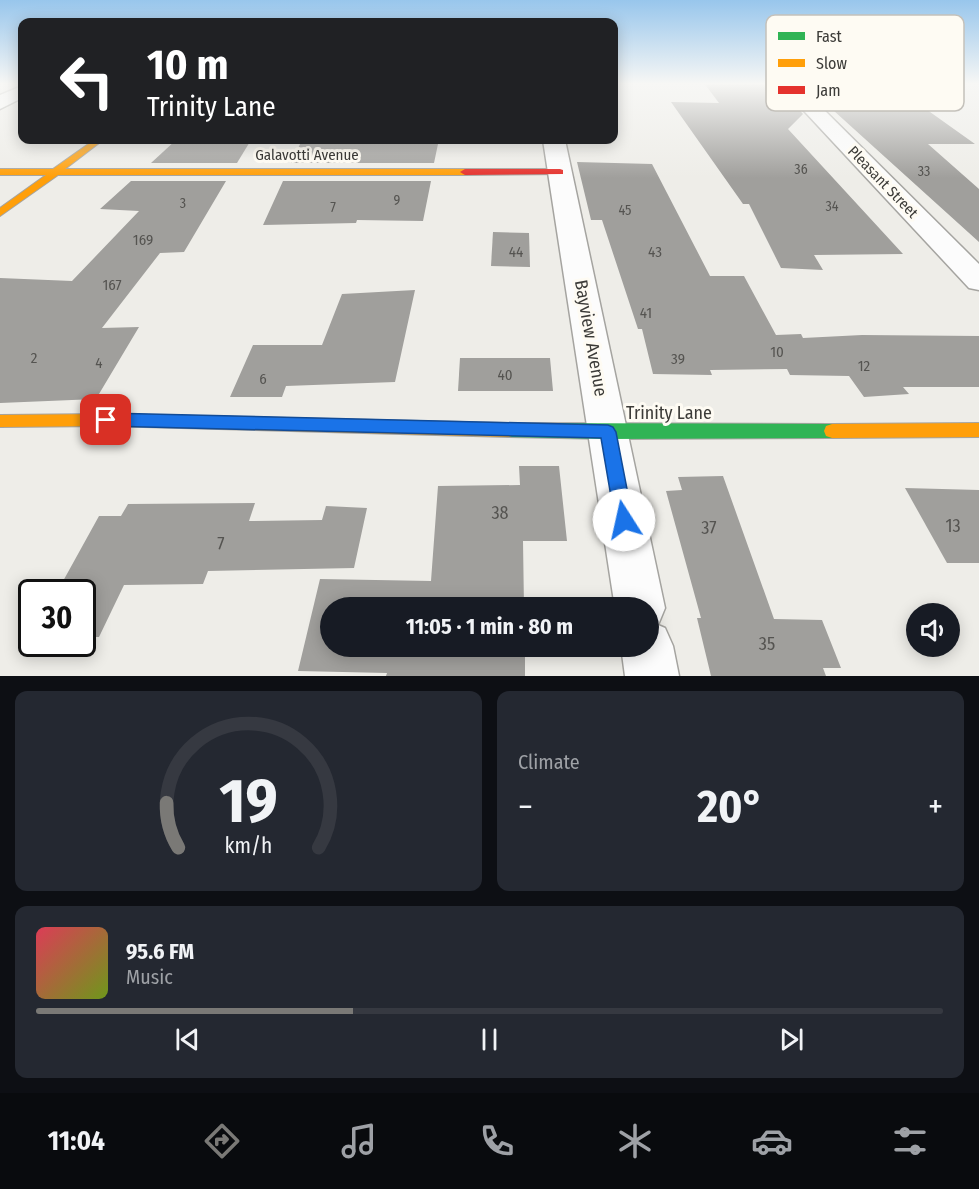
<!DOCTYPE html>
<html lang="en">
<head>
<meta charset="utf-8">
<style>
	:root { --surface:#171b24; --page:#242831; --text:#f1f3f6; --muted:#9ea1a6; --line:#363941; --accent:#7a7976 }
	body { margin:0; font-family:"Fira Sans Condensed",sans-serif; background:var(--page); color:var(--text); height:100vh; display:flex; flex-direction:column; font-size:22px; white-space:nowrap }
	* { box-sizing:border-box; margin:0 }
	p { font-size:20px; color:var(--muted) }
	.icon { flex:none; width:33px; height:33px; fill:none; stroke:currentColor; stroke-width:2; stroke-linecap:round; stroke-linejoin:round }
	.map { position:relative; height:676px; overflow:hidden }
	.details { display:flex; flex-direction:column; gap:15px; padding:15px; background:#0d0f14; flex:1 }
	.details>* { flex:none }
	.hud { position:absolute; left:18px; top:18px; width:600px; height:126px; border-radius:12px; box-shadow:0 3px 15px #0003; background:#202124; color:#fff; overflow:hidden }
	.buttons { position:absolute; left:906px; top:603px; display:grid; gap:12px }
	.buttons a { display:grid; place-items:center; width:54px; height:54px; border-radius:50%; background:var(--surface); box-shadow:0 3px 15px #0003; font-size:30px }
	.speed { position:absolute; left:18px; top:579px; display:flex; gap:12px; font-size:30px; font-weight:700; text-align:center }
	.speed>* { display:grid; place-content:center; width:78px; height:78px; border-radius:50%; background:var(--surface); box-shadow:0 3px 15px #0003; line-height:1 }
	.speed .limit { border:3px solid #111; border-radius:9px; background:#fff; color:#111 }
	.pin { position:absolute; display:grid; place-items:center; width:51px; height:51px; color:#fff; margin:-26px; border-radius:12px; box-shadow:0 3px 9px #0006 }
	.me { position:absolute; width:66px; margin:-33px; rotate:350deg; stroke-linejoin:round; filter:drop-shadow(0 0 4px #0008) }
	.turn { display:flex; align-items:center; gap:21px; height:126px; padding:0 30px; font-size:27px }
	.turn .icon { width:78px; height:78px; stroke-width:2.5 }
	.turn b { display:block; font-size:42px; line-height:51px }
	.big { font-size:45px; font-weight:700; line-height:1.1 }
	.details .tile { flex:1; display:flex; flex-direction:column; justify-content:center; gap:9px; min-width:0; padding:0 21px; border-radius:12px; background:var(--page) }
	.details .dial { align-items:center; gap:0 }
	.dial svg { height:156px; overflow:visible; fill:none; stroke:var(--line); stroke-width:7; stroke-linecap:round; text-anchor:middle }
	.dial text { fill:var(--text); stroke:none }
	.song { display:flex; align-items:center; gap:18px }
	.cover { width:72px; height:72px; border-radius:9px; background:linear-gradient(135deg,hsl(350 70% 55%),hsl(80 70% 35%)) }
	.played { height:6px; border-radius:3px; background:linear-gradient(90deg,var(--accent) 35%,var(--line) 35%) }
	.keys { display:flex; justify-content:space-around; direction:ltr }
	.heat { display:flex; justify-content:space-between; align-items:center; font-size:33px; direction:ltr }
	.details .tiles { flex:1; display:grid; gap:15px; grid-template-columns:1fr 1fr }
	.tile:last-child { grid-column:span 2 }
	.trip { position:absolute; left:320px; top:597px; width:339px; height:60px; border-radius:30px; background:var(--surface); box-shadow:0 3px 15px #0003; font-weight:700; line-height:60px; text-align:center }
	.menu { display:flex; height:96px; justify-content:space-around; align-items:center; background:#090b0e; color:var(--muted) }
	.menu .icon { width:42px; height:42px }
	.menu .current { color:var(--accent) }
	.menu b { font-size:27px; color:var(--text) }
	.map>svg:first-child { display:block }
	.building { fill:#a09f9c }
	.lines { fill:none; stroke-linecap:round; stroke-linejoin:round }
	.street-casing { stroke:#a5a4a0; stroke-width:3 }
	.fast-casing { stroke:#a5a4a0; stroke-width:2 }
	.slow-casing { stroke:#a5a4a0; stroke-width:2 }
	.jam-casing { stroke:#a5a4a0; stroke-width:2 }
	.street { fill:#fcfcfc; fill-rule:evenodd }
	.fast { fill:#30b455; fill-rule:evenodd }
	.slow { fill:#ff9f0a; fill-rule:evenodd }
	.jam { fill:#e5322d; fill-rule:evenodd }
	.route { fill:#1a73e8; stroke:#114b97; stroke-width:1.5 }
	.labels { text-anchor:middle; stroke-width:6; stroke-linejoin:round; paint-order:stroke }
	.far-number-label { font-size:14px; fill:#555451 }
	.far-street-label { font-size:15px; fill:#3c3b38; stroke:#fefbf3 }
	.number-label { font-size:15px; fill:#555451 }
	.street-label { font-size:18px; fill:#3c3b38; stroke:#fefbf3 }
	.near-number-label { font-size:18px; fill:#555451 }
	.key { fill:#fefbf3; stroke:#c4c1bb; stroke-width:1.5 }
	.key-label { font-size:16px; fill:#3c3b38 }
</style>
</head>
<body>
<div class="map">
<svg width="979" height="676" viewBox="0 0 979 676">
	<rect width="100%" height="100%" fill="#eeede8"/>
	<g class="building">
		<polygon points="704,83 776,83 803,114 788,129 903,254 814,255 823,270 781,268 749,204 743,204 671,102 719,103"/>
		<polygon points="823,101 916,102 975,144 928,144 979,189 979,242"/>
		<polygon points="176,140 251,140 237,163 151,163"/>
		<polygon points="302,140 382,140 381,144 438,144 434,163 291,163"/>
		<polygon points="577,162 652,164 710,276 744,276 776,335 801,334 803,338 862,335 979,336 979,387 903,387 909,394 864,397 849,376 790,375 787,369 710,370 712,375 653,374 642,329 638,329 602,220 591,220"/>
		<polygon points="131,181 226,181 184,252 160,253 102,328 139,327 96,399 0,403 0,278 72,281 139,211 100,209"/>
		<polygon points="283,181 431,181 423,221 357,220 356,223 263,225"/>
		<polygon points="493,232 529,233 530,267 491,266"/>
		<polygon points="415,290 395,382 286,386 282,397 230,397 253,345 322,345 342,294"/>
		<polygon points="460,358 550,358 553,391 458,391"/>
		<polygon points="519,466 559,466 567,541 523,541 524,608 330,608 330,646 525,646 525,676 386,676 387,673 298,671 320,579 431,581 438,486 520,485"/>
		<polygon points="723,476 774,619 822,620 841,668 823,668 826,676 711,676 697,618 701,618 666,491 682,490 678,477"/>
		<polygon points="905,488 979,490 979,563 947,563"/>
		<polygon points="255,503 249,521 322,520 326,506 367,508 354,568 208,571 203,584 124,585 99,637 82,637 82,592 57,592 99,516 121,516 128,504"/>
	</g>
	<g class="lines">
		<defs>
			<g id="street">
				<polygon points="778,83 797,83 979,264 979,290 969,288"/>
				<polygon points="22,86 22,98 0,109 0,95"/>
				<polygon points="543,140 565,140 665,608 658,625 665,628 673,646 679,676 625,676 621,646 648,646 648,608 615,608"/>
			</g>
			<polygon id="fast" points="509,423 832,424 838,426 840,431 838,436 832,438 608,439 509,437 503,435 501,430 503,425"/>
			<g id="slow">
				<polygon points="94,140 103,140 65,169 465,169 470,172 465,175 58,175 0,216 0,208 46,175 0,175 0,169 53,169"/>
				<polygon points="106,414 509,423 515,425 517,430 515,435 509,437 106,426 0,427 0,415"/>
				<polygon points="979,423 979,437 832,438 826,436 824,431 826,426 832,424"/>
			</g>
			<polygon id="jam" points="560,169 563,170 563,174 465,175 460,172 465,169"/>
		</defs>
		<use href="#street" class="street-casing"/>
		<use href="#fast" class="fast-casing"/>
		<use href="#slow" class="slow-casing"/>
		<use href="#jam" class="jam-casing"/>
		<use href="#street" class="street"/>
		<use href="#fast" class="fast"/>
		<use href="#slow" class="slow"/>
		<use href="#jam" class="jam"/>
	</g>
	<linearGradient id="sky" x2="0" y2="1"><stop stop-color="#98c6ec"/><stop offset="0.47" stop-color="#f7f7f5"/><stop offset="1" stop-color="#f7f7f5" stop-opacity="0"/></linearGradient>
	<rect width="979" height="178" fill="url(#sky)"/>
	<polygon class="route" points="106,413 608,425 613,427 616,432 633,520 630,526 624,528 617,526 615,520 601,438 106,426 101,424 99,420 101,415"/>
	<g class="labels">
		<g class="far-number-label">
			<text x="801" y="174">36</text>
			<text x="924" y="176">33</text>
			<text x="397" y="205">9</text>
			<text x="183" y="208">3</text>
			<text x="832" y="211">34</text>
			<text x="333" y="212">7</text>
			<text x="625" y="215">45</text>
		</g>
		<g class="far-street-label">
			<text x="307" y="160">Galavotti Avenue</text>
			<text transform="translate(883 182) rotate(46)" y="5">Pleasant Street</text>
		</g>
		<g class="number-label">
			<text x="143" y="245">169</text>
			<text x="516" y="257">44</text>
			<text x="655" y="257">43</text>
			<text x="112" y="290">167</text>
			<text x="646" y="318">41</text>
			<text x="777" y="357">10</text>
			<text x="34" y="363">2</text>
			<text x="678" y="364">39</text>
			<text x="99" y="368">4</text>
			<text x="864" y="371">12</text>
			<text x="505" y="380">40</text>
			<text x="263" y="384">6</text>
		</g>
		<g class="street-label">
			<text transform="translate(591 338) rotate(80)" y="6">Bayview Avenue</text>
			<text x="669" y="419">Trinity Lane</text>
		</g>
		<g class="near-number-label">
			<text x="500" y="519">38</text>
			<text x="953" y="532">13</text>
			<text x="709" y="534">37</text>
			<text x="221" y="550">7</text>
			<text x="767" y="650">35</text>
		</g>
	</g>
	<rect x="766" y="15" width="198" height="96" rx="9" class="key"/>
	<rect x="778" y="32" width="27" height="8" fill="#30b455"/>
	<rect x="778" y="59" width="27" height="8" fill="#ff9f0a"/>
	<rect x="778" y="86" width="27" height="8" fill="#e5322d"/>
	<g class="key-label">
		<text x="816" y="42">Fast</text>
		<text x="816" y="69">Slow</text>
		<text x="816" y="96">Jam</text>
	</g>
</svg>
<div class="buttons">
<a><svg class="icon" aria-label="sound" viewBox="0 0 24 24"><path d="M4 9h4l5-4v14l-5-4H4zM17 9q2 3 0 6"/></svg></a>
</div>
<div class="speed"><div class="limit">30</div></div>
<div class="pin" style="left:106px;top:420px;background:#d93025"><svg class="icon" aria-label="arrive" viewBox="0 0 24 24"><path d="M6 21V4h12l-3 4 3 4H6"/></svg></div>
<svg class="me" style="left:624px;top:520px" viewBox="-20 -20 40 40"><circle r="19" fill="#fff"/><path d="M0-13L10 11 0 6-10 11z" fill="#1a73e8"/></svg>
<div class="trip">11:05 · 1 min · 80 m</div>
<div class="hud">
<div class="turn"><svg class="icon" aria-label="left" viewBox="0 0 24 24"><path d="M17 20v-9H6M10 6l-5 5 5 5"/></svg><div><b>10 m</b>Trinity Lane</div></div>
</div>
</div>
<section class="details">
<div class="tiles">
<div class="tile dial"><svg viewBox="0 0 100 80">
<path d="M14 69A42 42 0 1 1 86 69"/>
<path d="M14 69A42 42 0 0 1 8 46" stroke="#7a7976"/>
<text x="50" y="56" font-size="32" font-weight="700">19</text>
<text x="50" y="72" font-size="11">km/h</text>
</svg></div>
<div class="tile"><p>Climate</p>
<div class="heat"><a>−</a><b class="big">20°</b><a>+</a></div>
</div>
<div class="tile">
<div class="song"><i class="cover"></i><div><b>95.6 FM</b><p>Music</p></div></div>
<div class="played"></div>
<div class="keys"><svg class="icon" aria-label="previous" viewBox="0 0 24 24"><path d="M18 5L8 12l10 7zM5 5v14"/></svg><svg class="icon" aria-label="pause" viewBox="0 0 24 24"><path d="M8 5v14M16 5v14"/></svg><svg class="icon" aria-label="next" viewBox="0 0 24 24"><path d="M6 5l10 7-10 7zM19 5v14"/></svg></div>
</div>
</div>
</section>
<nav class="menu">
<b>11:04</b>
<svg class="icon current" aria-label="directions" viewBox="0 0 24 24"><path d="M12 3l9 9-9 9-9-9zM9 14v-3h6M13 9l2 2-2 2"/></svg>
<svg class="icon" aria-label="music" viewBox="0 0 24 24"><path d="M9 18V5l10-2v13"/><circle cx="6" cy="18" r="3"/><circle cx="16" cy="16" r="3"/></svg>
<svg class="icon" aria-label="phone" viewBox="0 0 24 24"><path d="M5 4h4l2 5-3 2q2 4 5 5l2-3 5 2v4C11 20 4 13 5 4z"/></svg>
<svg class="icon" aria-label="climate" viewBox="0 0 24 24"><path d="M12 3v18M4 7l16 10M4 17L20 7"/></svg>
<svg class="icon" aria-label="car" viewBox="0 0 24 24"><path d="M5 17H2v-5l4-1 3-4h7l3 4 3 1v5h-3M9 17h6M6 11h13"/><circle cx="7" cy="17" r="2"/><circle cx="17" cy="17" r="2"/></svg>
<svg class="icon" aria-label="filters" viewBox="0 0 24 24"><path d="M4 7h16M4 17h16"/><circle cx="9" cy="7" r="2"/><circle cx="15" cy="17" r="2"/></svg>
</nav>
</body>
</html>
